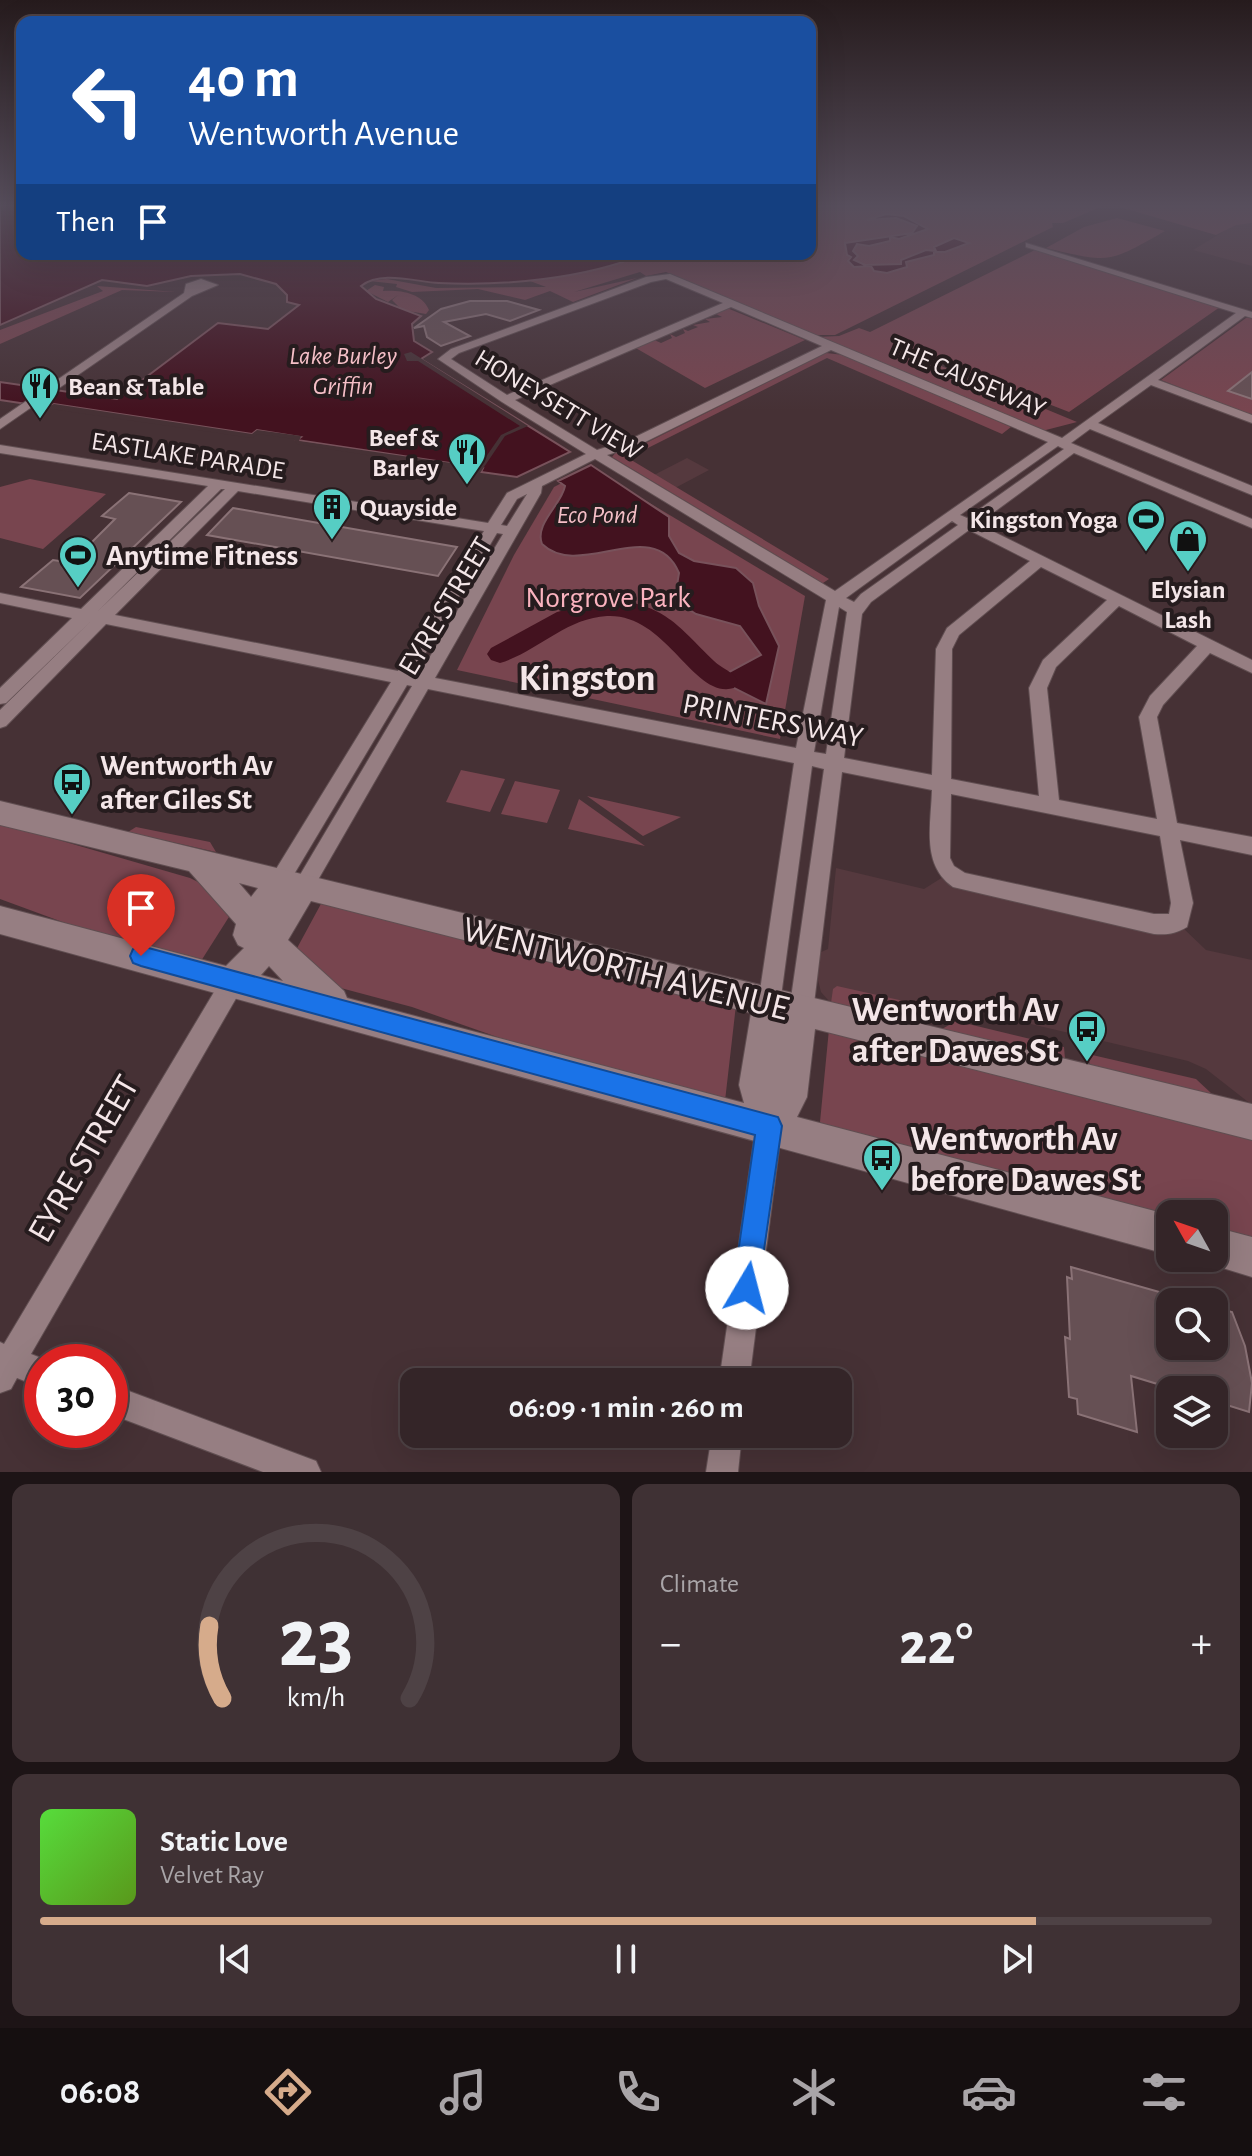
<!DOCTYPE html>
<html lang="en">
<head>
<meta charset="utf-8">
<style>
	:root { --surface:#342528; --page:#3f3134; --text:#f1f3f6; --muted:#a9a5a8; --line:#4e4245; --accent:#d6ab8b }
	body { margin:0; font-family:"Alegreya Sans",sans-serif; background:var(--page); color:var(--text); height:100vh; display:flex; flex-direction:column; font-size:30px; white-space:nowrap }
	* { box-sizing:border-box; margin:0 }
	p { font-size:26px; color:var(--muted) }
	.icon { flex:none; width:44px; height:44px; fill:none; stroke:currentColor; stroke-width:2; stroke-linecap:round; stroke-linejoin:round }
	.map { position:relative; height:1472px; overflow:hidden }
	.drawer { display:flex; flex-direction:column; gap:12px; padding:12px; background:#1d1416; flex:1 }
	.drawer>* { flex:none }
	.banner { position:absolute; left:16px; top:16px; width:800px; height:244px; border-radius:16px; box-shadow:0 8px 32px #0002,0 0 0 2px var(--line); background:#1a4fa0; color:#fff; overflow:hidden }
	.needle { width:52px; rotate:310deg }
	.buttons { position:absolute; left:1156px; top:1200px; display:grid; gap:16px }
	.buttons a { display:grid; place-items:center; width:72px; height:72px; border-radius:16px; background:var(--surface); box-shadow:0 8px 32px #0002,0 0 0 2px var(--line); font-size:40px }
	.speed { position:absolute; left:24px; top:1344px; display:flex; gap:16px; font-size:40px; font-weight:700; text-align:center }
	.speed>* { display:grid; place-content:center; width:104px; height:104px; border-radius:50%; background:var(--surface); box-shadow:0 8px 32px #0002,0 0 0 2px var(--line); line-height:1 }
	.speed .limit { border:12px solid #d22; background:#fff; color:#111 }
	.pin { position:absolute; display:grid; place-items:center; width:68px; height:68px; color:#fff; margin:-82px -34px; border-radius:50% 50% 50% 0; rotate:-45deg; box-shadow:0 0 8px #0007 }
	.pin .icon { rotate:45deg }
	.me { position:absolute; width:88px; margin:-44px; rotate:8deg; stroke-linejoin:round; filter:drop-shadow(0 0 6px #0008) }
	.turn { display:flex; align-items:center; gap:28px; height:168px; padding:0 40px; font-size:36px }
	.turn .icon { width:104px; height:104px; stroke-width:2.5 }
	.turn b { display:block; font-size:56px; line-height:68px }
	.then { display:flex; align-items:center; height:76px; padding:0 40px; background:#0003; gap:16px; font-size:30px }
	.big { font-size:60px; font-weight:700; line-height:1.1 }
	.drawer .tile { flex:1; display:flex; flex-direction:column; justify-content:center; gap:12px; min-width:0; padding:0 28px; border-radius:16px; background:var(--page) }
	.drawer .dial { align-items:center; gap:0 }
	.dial svg { height:208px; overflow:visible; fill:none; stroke:var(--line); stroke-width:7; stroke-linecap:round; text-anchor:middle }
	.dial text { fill:var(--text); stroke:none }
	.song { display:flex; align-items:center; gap:24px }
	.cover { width:96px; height:96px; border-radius:12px; background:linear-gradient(135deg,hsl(110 70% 55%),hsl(90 70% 35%)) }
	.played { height:8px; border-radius:4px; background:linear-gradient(90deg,var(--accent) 85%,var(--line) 85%) }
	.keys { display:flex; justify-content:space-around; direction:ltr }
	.heat { display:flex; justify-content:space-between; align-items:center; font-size:44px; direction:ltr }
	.drawer .tiles { flex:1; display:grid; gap:12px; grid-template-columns:1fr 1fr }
	.tile:last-child { grid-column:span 2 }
	.trip { position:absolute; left:400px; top:1368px; width:452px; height:80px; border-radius:16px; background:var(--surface); box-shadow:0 8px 32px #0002,0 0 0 2px var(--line); font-weight:700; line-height:80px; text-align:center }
	.tab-bar { display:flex; height:128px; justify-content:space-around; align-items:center; background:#150f10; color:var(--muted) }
	.tab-bar .icon { width:56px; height:56px }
	.tab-bar .active { color:var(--accent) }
	.tab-bar b { font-size:36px; color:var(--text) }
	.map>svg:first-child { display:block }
	.built { fill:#55393e }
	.green { fill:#78454f }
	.water { fill:#43121f; stroke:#78525b; stroke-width:2 }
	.pier { fill:#463135 }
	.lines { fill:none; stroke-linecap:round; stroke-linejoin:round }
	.river { fill:#43121f; fill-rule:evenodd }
	.building { fill:#665054; stroke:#8a7276; stroke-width:2 }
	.street-casing { stroke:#604e51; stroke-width:2 }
	.secondary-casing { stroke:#604e51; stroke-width:2 }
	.street { fill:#967e82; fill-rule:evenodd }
	.secondary { fill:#967e82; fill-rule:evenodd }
	.route { fill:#1a73e8; stroke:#114b97; stroke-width:2 }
	.labels { text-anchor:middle; stroke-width:8; stroke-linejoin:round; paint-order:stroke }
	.far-water-label { font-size:26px; font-style:italic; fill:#f5bfc7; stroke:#261c1e }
	.far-street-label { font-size:26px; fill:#f4e6e8; stroke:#261c1e }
	.far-poi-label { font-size:26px; font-weight:bold; fill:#f4e6e8; stroke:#261c1e; text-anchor:start }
	.poi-label { font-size:30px; font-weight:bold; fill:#f4e6e8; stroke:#261c1e; text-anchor:start }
	.park-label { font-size:30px; fill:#fbb3bf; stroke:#261c1e }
	.street-label { font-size:30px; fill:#f4e6e8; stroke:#261c1e }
	.near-street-label { font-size:36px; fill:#f4e6e8; stroke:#261c1e }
	.near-poi-label { font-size:36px; font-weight:bold; fill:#f4e6e8; stroke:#261c1e; text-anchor:end }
	.district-label { font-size:38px; font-weight:bold; fill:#f4e6e8; stroke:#261c1e }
</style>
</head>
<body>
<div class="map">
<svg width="1252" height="1472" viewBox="0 0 1252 1472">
	<rect width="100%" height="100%" fill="#463135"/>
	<g class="built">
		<polygon points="1252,223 1252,266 1193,250 1236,224"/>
		<polygon points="687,458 709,470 675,488 654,475"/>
		<polygon points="836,868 924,889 943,877 1183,928 1206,950 1252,960 1252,1105 1206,1069 1188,1061 958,1007 940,1008 919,1021 829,1001 821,992 817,976 819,953 828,949"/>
	</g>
	<g class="green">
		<polygon points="810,205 1105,205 1063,223 1052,223 1053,227 835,335 815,335 666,272 646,276 640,272 574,292 637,278 573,302 550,291 525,300 478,289 412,292 396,287 397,284 369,281 387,279 436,288 546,287 530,281 267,254 810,254"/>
		<polygon points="1113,205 1252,205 1252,223 1236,225 1216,235"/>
		<path d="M1117,218L1165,231C1107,264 1111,263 1046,248L1084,227Z"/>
		<polygon points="1035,250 1220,307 1069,412 896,344 893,346 1077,422 1042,431 818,337 839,336 859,328 870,332"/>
		<path d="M375,285L384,287L383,291C401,290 422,293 429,310L426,314L402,310L392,300L398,295L388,302L366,291Z"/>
		<polygon points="97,286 176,292 122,290 0,344 0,330 103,291"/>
		<polygon points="727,308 805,340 705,388 634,347 652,339 661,343 672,338 670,334 676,337 685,333 683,329 688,331 698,327 693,325 710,322 705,319 722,317 714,313"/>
		<polygon points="1252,317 1252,416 1161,380 1246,318"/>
		<polygon points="826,353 844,355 1011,427 1002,434 827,358 628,458 829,579 820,585 814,578 612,457 617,451 644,444"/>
		<polygon points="591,468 805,596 780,739 457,670 514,555 554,487"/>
		<polygon points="30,479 106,494 43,549 0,538 0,487"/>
		<polygon points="461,770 505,779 490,812 446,802"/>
		<polygon points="515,781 560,790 547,823 501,814"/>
		<polygon points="587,796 681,817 643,836"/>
		<polygon points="579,799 645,846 568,829"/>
		<polygon points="0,823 190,878 214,890 234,909 201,961 87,931 0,899"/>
		<polygon points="136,827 210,842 216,852 128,832"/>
		<polygon points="322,902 736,1005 725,1101 520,1045 412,1007 337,987 296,950"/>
		<polygon points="837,986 926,1006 926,1017 914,1022 831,1003 833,989"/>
		<polygon points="956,1021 1064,1047 1065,1059 942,1029"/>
		<polygon points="829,1029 1252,1135 1252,1243 1214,1232 1214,1214 1170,1214 1170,1221 824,1127 820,1122"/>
		<polygon points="1088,1054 1196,1079 1212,1094 1090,1066"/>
	</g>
	<g class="water">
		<path d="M0,205H22V254H644C585,279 503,286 439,283C416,282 381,270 361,286L376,299L421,316L412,324L414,341L432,352L421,359L570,452L517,477L481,472L483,468L297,440L301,437L257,430L252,434L54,404L47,407L0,400V382L117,399L218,323L268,329L299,305L287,302V295L276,284L240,274L191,276L147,286L102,280L0,325Z"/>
		<polygon points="886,214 904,216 928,229 899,239 890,237 890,241 869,246 857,244 853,251 858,256 854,260 865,265 901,264 901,260 926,250 936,251 934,247 954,238 969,243 945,252 934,252 934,255 906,262 907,267 887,273 874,271 871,266 854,267 848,261 851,257 847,255 845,243 912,233 917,226 896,218 867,220"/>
		<path d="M591,465L669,517V536L679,553L694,561L736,568L753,583L759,606L779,646L766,704L716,679L761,655L740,626L696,614L682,605L676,591L679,573C654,513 580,581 542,544C534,524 562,504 565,486L558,481Z"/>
	</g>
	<polygon class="pier" points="411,352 528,426 505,436 480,473 297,444 294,439 258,434 252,438 44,408 54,404 252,434 257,430 301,436 299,441 479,467 501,435 520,426 418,361 407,361 404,354"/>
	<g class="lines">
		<path class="river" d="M608,599C666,605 676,624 714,661C722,669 733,671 738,681L734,688C693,700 667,613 607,616C566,618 537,652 500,663L491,660L487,654L491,648L557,612Z"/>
	</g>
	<g class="building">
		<polygon points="470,301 507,301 539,310 510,321 486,314 444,322 470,336 441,346 427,337 424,326 414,328 441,309"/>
		<polygon points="1252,372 1252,399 1228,391"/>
		<polygon points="129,493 181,502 80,598 21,587 53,560 66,562 83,551 115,519 102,516"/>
		<polygon points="233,508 457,547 438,576 207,535"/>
		<polygon points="1071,1267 1170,1295 1170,1346 1214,1346 1214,1307 1232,1312 1245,1346 1252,1383 1249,1412 1214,1401 1214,1390 1177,1390 1131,1376 1137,1432 1078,1414 1077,1399 1069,1397 1065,1337 1070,1339 1067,1277 1072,1279"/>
	</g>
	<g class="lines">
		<defs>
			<g id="street">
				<path d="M1026,243L1252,312V318L1245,316L1158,380L1252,415V423L1151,385L1098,423L1252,486V495L1090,429L1071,443L1252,519V528L1074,453L978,524L1252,660V673L1210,653L1163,705L1157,717L1177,823L1252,837V855L1180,840L1193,903L1187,927C1175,934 1167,935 1154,934L953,887C921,865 931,825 932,790L842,772L813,1012L809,1020L801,1023L793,1020L789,1012L824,769L812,766L780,1004L777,1012L769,1015L761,1012L758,1004L794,763L428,689L311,892L304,895L297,892L294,886L297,880L412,686L407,685L287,886L280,889L273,886L270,880L273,874L391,682L106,624L6,726L0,728V710L91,621L6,703L0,704V688L72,618L0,603V593L81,609L208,486L0,453V445L488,523L507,493L586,454L502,402L438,359L451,349L646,277L670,274L1062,438L1236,313L1026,247ZM666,279L723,303L507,395L451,359L459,353L651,282ZM731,307L822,346L629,440L597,450L515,400ZM831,350L1048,442L835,591L607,455L637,446ZM1058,446L1064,449L967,518L960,515ZM595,459L826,600L796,748L435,678L541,493L542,486ZM221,489H225L97,612ZM238,491L484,531L398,671L115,615ZM527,494L507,526L501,525L517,499ZM952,521L958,525L861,594L854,602L846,598ZM969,530L1030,561L947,628L936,649L932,775L844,758L862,614L871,602ZM497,533L503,534L419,675L413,674ZM1041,567L1107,600L1043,660L1029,688L1039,796L951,779L952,649L959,635ZM1119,606L1197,646L1150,696L1139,717L1157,819L1059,800L1047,688L1056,667ZM839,607L847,612L826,754L814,752ZM951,794L1160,836L1171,903L1169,914H1154L965,873L954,866L950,858Z"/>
				<polygon points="201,279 218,285 192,296 0,429 0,419 184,293 186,284"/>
				<polygon points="234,969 242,972 245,980 242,988 31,1354 51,1362 42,1362 42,1388 17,1378 11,1389 0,1393 0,1342 4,1344 226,972"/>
				<polygon points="769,1113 778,1117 782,1126 749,1382 719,1382 756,1126 760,1117"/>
				<polygon points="110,1384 316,1461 321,1472 263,1472 110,1414"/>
				<polygon points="712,1434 742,1434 738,1472 706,1472"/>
			</g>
			<g id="secondary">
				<path d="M0,801L1252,1104V1140L815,1029L807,1097L797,1117L1170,1215V1255L0,934V906L226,966L244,948L238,945L233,935L236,924L189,871L0,825ZM239,883L258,888L251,897ZM311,901L751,1013L739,1085L744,1103L347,998L344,991L288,940ZM269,966L283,981L261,975Z"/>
				<polygon points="1214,1227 1252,1237 1252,1277 1200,1261 1199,1258 1214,1258"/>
			</g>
		</defs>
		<use href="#street" class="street-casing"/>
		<use href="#secondary" class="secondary-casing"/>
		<use href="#street" class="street"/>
		<use href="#secondary" class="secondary"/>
	</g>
	<linearGradient id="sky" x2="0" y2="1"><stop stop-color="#261b1d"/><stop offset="0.5" stop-color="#574e5c"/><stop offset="1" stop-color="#574e5c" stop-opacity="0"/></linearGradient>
	<rect width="1252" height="411" fill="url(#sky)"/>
	<polygon class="route" points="141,946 778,1117 782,1126 757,1298 747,1302 737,1298 733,1288 755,1135 141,966 133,963 130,956 133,949"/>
	<defs>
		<symbol id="restaurant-pin" viewBox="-11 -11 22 30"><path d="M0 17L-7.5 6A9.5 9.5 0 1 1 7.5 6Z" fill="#56cec4" stroke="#261c1e"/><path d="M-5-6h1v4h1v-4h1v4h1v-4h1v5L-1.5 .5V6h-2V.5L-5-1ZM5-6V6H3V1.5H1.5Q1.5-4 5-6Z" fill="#111"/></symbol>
		<symbol id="building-pin" viewBox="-11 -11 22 30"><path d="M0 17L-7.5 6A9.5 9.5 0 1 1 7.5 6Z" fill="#56cec4" stroke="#261c1e"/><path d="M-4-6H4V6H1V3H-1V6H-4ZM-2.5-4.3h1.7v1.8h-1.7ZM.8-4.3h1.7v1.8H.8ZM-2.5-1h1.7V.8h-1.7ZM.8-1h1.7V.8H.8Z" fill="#111"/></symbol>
		<symbol id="stadium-pin" viewBox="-11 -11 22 30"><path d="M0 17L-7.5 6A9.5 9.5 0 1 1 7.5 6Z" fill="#56cec4" stroke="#261c1e"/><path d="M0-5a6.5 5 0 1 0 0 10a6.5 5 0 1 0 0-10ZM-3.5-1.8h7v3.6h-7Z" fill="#111"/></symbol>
		<symbol id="shop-pin" viewBox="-11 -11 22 30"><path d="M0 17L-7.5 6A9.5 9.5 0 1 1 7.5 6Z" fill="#56cec4" stroke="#261c1e"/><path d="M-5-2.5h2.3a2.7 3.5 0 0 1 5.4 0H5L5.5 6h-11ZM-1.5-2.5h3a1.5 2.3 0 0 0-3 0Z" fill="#111"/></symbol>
		<symbol id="bus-pin" viewBox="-11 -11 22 30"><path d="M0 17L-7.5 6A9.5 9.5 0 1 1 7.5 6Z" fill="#56cec4" stroke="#261c1e"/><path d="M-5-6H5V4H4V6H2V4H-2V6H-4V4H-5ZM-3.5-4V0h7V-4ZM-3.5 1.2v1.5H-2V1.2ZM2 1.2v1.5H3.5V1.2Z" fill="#111"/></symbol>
	</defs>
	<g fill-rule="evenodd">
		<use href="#restaurant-pin" x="18" y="364" width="44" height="60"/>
		<use href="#restaurant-pin" x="445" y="430" width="44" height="60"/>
		<use href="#building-pin" x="310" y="485" width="44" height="60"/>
		<use href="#stadium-pin" x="1124" y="497" width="44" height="60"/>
		<use href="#shop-pin" x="1166" y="517" width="44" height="60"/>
		<use href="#stadium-pin" x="56" y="533" width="44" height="60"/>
		<use href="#bus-pin" x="50" y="760" width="44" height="60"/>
		<use href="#bus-pin" x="1065" y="1007" width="44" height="60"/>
		<use href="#bus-pin" x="860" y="1136" width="44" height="60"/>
	</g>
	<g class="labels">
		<g class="far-water-label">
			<text x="343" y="364">Lake Burley<tspan x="343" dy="30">Griffin</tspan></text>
			<text x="597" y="523">Eco Pond</text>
		</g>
		<g class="far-street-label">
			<text transform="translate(968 377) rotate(23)" y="9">THE CAUSEWAY</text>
			<text transform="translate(559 404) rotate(31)" y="9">HONEYSETT VIEW</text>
			<text transform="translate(188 455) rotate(9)" y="9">EASTLAKE PARADE</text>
		</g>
		<g class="far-poi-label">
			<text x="68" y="395">Bean &amp; Table</text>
			<text x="439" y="446" text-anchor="end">Beef &amp;<tspan x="439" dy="30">Barley</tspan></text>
			<text x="360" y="516">Quayside</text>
			<text x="1118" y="528" text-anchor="end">Kingston Yoga</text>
			<text x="1188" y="598" text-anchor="middle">Elysian<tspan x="1188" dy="30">Lash</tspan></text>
		</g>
		<g class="poi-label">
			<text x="106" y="565">Anytime Fitness</text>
			<text x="100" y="775">Wentworth Av<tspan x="100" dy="34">after Giles St</tspan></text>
		</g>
		<g class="park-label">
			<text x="608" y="607">Norgrove Park</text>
		</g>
		<g class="street-label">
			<text transform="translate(445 606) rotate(-59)" y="10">EYRE STREET</text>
			<text transform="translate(773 720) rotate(11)" y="10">PRINTERS WAY</text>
		</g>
		<g class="near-street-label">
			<text transform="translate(626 967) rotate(14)" y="13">WENTWORTH AVENUE</text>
			<text transform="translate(82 1158) rotate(-60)" y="13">EYRE STREET</text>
		</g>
		<g class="near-poi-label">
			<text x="1059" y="1021">Wentworth Av<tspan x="1059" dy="41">after Dawes St</tspan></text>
			<text x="910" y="1150" text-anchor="start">Wentworth Av<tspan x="910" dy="41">before Dawes St</tspan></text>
		</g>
		<g class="district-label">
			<text x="587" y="690">Kingston</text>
		</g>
	</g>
</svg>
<div class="buttons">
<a><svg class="needle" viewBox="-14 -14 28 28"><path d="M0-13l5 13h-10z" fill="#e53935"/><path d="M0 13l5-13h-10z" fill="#a9a5a8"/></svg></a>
<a><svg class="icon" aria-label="search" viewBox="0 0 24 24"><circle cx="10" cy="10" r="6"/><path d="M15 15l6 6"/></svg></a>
<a><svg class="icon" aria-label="layers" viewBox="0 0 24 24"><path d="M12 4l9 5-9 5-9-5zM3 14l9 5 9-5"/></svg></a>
</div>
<div class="speed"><div class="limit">30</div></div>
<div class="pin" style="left:141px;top:956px;background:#d93025"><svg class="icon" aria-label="arrive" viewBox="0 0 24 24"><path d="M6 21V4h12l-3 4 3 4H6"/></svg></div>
<svg class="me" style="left:747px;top:1288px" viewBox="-20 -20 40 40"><circle r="19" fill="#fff"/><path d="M0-13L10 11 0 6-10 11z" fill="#1a73e8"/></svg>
<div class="trip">06:09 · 1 min · 260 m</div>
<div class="banner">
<div class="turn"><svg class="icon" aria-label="left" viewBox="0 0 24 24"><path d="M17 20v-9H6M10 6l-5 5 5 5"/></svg><div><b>40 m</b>Wentworth Avenue</div></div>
<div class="then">Then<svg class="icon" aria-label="arrive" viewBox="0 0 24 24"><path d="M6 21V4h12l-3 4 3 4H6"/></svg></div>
</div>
</div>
<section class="drawer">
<div class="tiles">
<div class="tile dial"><svg viewBox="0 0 100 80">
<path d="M14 69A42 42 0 1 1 86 69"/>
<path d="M14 69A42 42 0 0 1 9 41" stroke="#d6ab8b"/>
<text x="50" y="56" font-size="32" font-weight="700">23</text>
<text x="50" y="72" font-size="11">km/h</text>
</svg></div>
<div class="tile"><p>Climate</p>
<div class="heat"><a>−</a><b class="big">22°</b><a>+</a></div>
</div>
<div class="tile">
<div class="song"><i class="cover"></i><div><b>Static Love</b><p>Velvet Ray</p></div></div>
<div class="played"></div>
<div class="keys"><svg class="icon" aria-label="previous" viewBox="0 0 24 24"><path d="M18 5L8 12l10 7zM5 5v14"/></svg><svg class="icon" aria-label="pause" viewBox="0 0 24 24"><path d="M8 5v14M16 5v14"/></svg><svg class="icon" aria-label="next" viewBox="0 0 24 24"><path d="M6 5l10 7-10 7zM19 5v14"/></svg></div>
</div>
</div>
</section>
<nav class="tab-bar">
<b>06:08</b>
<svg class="icon active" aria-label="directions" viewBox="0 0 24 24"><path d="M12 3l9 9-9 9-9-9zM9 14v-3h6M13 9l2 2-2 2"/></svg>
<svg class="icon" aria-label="music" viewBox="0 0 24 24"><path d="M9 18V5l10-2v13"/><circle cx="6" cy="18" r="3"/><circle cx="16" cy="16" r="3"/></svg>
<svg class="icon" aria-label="phone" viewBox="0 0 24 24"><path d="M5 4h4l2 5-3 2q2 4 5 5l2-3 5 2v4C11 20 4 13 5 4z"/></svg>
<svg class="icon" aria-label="climate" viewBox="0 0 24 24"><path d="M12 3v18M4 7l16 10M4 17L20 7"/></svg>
<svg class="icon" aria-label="car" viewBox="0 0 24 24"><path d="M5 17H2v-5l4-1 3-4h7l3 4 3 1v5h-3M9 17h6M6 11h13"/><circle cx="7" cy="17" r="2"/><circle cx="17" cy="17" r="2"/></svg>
<svg class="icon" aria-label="filters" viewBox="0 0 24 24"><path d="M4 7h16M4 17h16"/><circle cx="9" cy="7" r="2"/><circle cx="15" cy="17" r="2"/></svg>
</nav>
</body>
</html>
